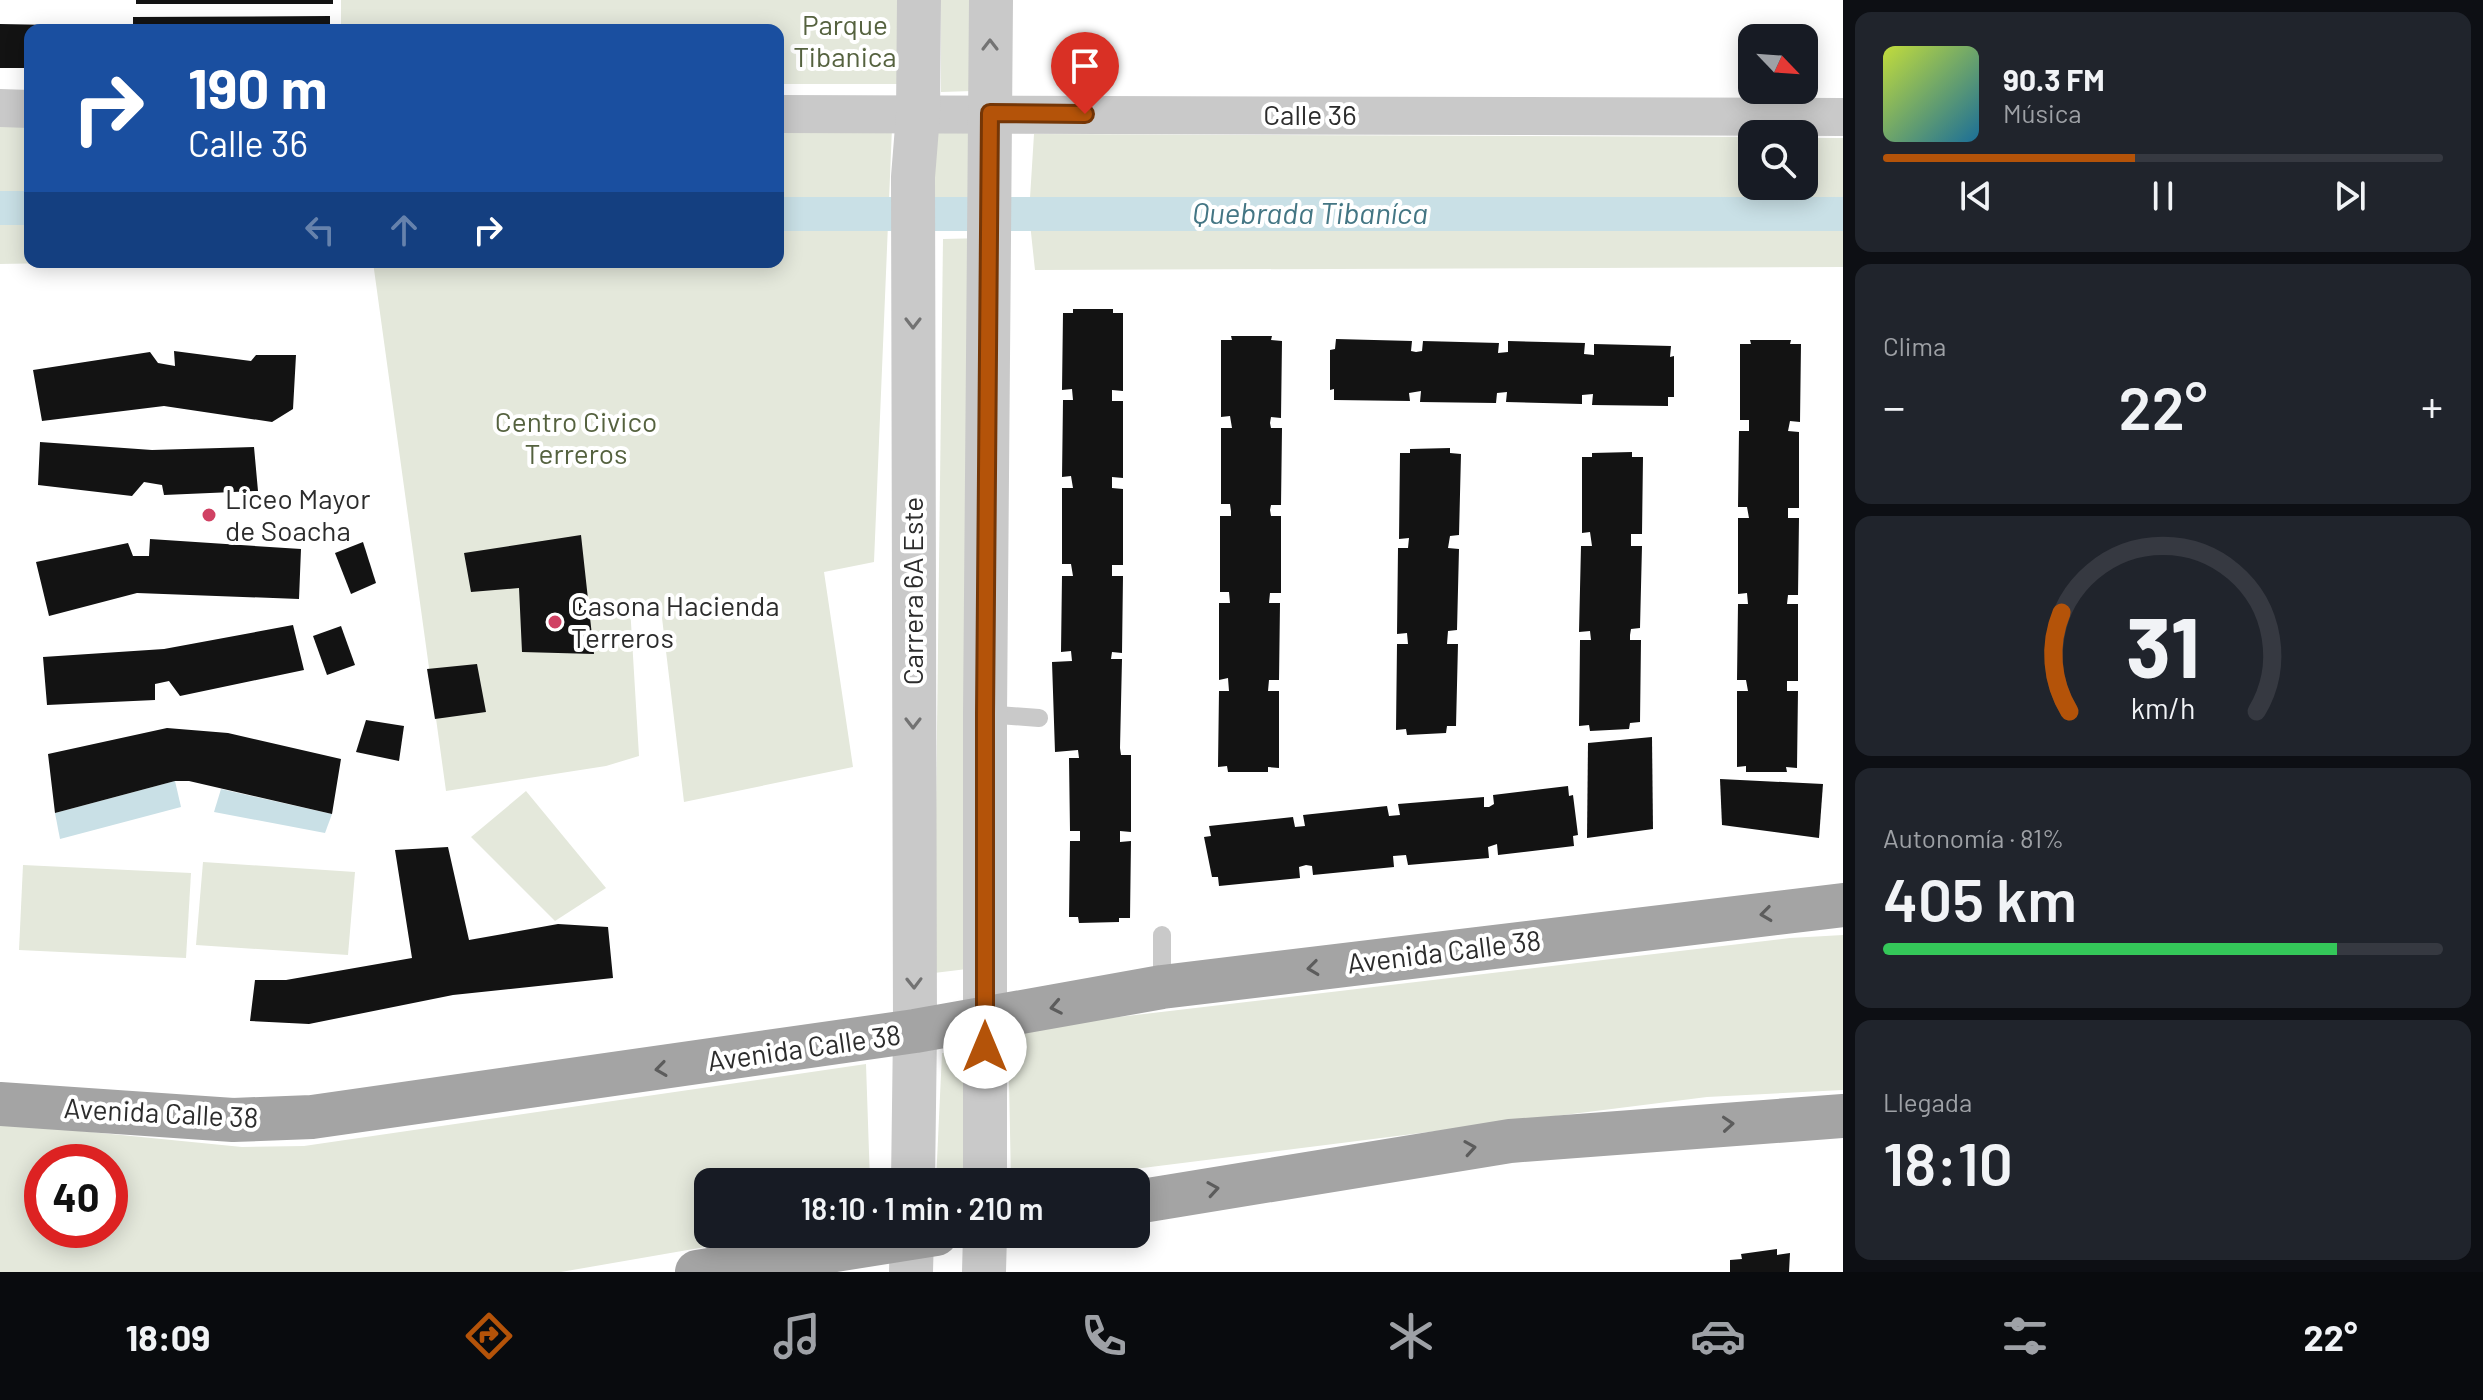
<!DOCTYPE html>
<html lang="es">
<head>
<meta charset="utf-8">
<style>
	:root { --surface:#171b24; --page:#20242c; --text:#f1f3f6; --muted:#9ea1a6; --line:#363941; --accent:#b45309 }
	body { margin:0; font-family:Barlow,sans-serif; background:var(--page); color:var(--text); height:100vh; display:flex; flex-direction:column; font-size:30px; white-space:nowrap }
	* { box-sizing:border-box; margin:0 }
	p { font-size:26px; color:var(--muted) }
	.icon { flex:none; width:44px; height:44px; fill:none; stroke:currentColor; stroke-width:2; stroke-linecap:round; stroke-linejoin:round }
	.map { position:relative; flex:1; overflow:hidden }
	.side { display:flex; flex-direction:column; gap:12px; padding:12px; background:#0d0f14; width:640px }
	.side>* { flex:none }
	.banner { position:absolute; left:24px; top:24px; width:760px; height:244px; border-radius:16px; box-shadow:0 4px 20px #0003; background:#1a4fa0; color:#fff; overflow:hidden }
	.needle { width:52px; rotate:115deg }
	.buttons { position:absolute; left:1738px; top:24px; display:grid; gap:16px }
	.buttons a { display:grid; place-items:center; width:80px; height:80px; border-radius:16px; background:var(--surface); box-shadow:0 4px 20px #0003; font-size:40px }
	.speed { position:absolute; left:24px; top:1144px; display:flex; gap:16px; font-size:40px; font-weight:700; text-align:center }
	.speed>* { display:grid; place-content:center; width:104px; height:104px; border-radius:50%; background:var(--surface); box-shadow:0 4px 20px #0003; line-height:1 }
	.speed .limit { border:12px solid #d22; background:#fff; color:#111 }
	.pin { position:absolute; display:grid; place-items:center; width:68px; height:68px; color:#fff; margin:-82px -34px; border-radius:50% 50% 50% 0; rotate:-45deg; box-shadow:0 0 8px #0007 }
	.pin .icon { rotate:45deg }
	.me { position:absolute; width:88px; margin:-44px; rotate:0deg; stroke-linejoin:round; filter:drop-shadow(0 0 6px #0008) }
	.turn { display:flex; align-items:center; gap:28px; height:168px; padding:0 32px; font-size:36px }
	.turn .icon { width:104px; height:104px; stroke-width:2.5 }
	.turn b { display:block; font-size:56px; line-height:68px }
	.lanes { display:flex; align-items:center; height:76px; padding:0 32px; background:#0003; justify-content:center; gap:40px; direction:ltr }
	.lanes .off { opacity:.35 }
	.big { font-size:60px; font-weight:600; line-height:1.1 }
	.side .card { flex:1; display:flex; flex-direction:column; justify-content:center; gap:12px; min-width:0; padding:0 28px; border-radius:16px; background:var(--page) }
	.side .dial { align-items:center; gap:0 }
	.dial svg { height:208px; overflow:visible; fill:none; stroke:var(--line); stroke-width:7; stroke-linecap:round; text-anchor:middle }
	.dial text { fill:var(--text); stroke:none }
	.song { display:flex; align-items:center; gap:24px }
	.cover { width:96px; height:96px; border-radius:12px; background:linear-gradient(135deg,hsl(70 70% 55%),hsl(200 70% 35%)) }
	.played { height:8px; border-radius:4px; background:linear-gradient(90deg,var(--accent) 45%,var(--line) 45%) }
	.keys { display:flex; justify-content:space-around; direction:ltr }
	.heat { display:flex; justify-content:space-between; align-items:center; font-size:44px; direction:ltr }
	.charge { height:12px; border-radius:6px; background:linear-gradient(90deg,#34c759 81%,var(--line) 0) }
	.trip { position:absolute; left:694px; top:1168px; width:456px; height:80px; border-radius:16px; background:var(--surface); box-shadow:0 4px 20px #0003; font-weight:600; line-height:80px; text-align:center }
	.menu { display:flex; height:128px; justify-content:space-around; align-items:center; background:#090b0e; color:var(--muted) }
	.menu .icon { width:56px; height:56px }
	.menu .selected { color:var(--accent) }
	.menu b { font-size:36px; color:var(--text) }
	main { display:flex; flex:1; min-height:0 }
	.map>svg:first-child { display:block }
	.green { fill:#e4e8db; fill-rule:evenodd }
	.water { fill:#c9e0e6 }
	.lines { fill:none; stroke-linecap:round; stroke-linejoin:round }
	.canal { stroke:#c9e0e6; stroke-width:34 }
	.building { fill:#131313 }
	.service { stroke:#c9c9c9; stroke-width:18 }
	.minor { stroke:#c9c9c9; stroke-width:38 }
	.tertiary { stroke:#c9c9c9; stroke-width:44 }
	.primary { stroke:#a4a4a4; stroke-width:44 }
	.oneway { stroke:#737373 }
	.oneway2 { stroke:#5c5c5c }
	.route-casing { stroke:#753606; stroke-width:20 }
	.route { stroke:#b45309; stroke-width:14 }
	.poi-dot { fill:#d04163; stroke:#fff; stroke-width:3 }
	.labels { text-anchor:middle; stroke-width:8; stroke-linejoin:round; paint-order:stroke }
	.park-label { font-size:28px; fill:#55623f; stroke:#fff }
	.street-label { font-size:28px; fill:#2c2c2c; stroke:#fff }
	.poi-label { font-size:28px; fill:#2c2c2c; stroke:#fff; text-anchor:start }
	.water-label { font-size:30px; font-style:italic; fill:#447684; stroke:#fff }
</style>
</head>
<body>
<main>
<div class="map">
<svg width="1843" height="1272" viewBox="0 0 1843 1272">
	<rect width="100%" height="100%" fill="#fff"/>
	<g class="green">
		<polygon points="341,0 903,0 903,84 778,84 778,30 341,30"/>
		<polygon points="941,0 973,0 973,91 941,92"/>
		<polygon points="0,127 30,127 30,262 109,262 0,264"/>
		<polygon points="778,128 892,128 874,562 824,572 853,767 684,802 660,601 630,606 639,756 606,766 446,791 373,262 778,262"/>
		<polygon points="924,130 971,130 970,198 924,198"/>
		<polygon points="1034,134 1752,137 1752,186 1804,186 1804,138 1843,138 1843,267 1035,270 1029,214"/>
		<polygon points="986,238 967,969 934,973 943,239"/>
		<polygon points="526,791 606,888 555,921 471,837"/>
		<polygon points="203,862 355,872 348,955 196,945"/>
		<polygon points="23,865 191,873 186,958 19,950"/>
		<polygon points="1843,935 1843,1090 1707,1097 1031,1182 1011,1182 1008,1030 1790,938"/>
		<polygon points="942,1053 963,1053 964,1182 936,1182"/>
		<path d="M866,1064L870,1182H708V1234H780L561,1272H0V1123L242,1147L304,1146ZM42,1162H110V1230H42Z"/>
	</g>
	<g class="water">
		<polygon points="175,781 181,807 60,839 55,813"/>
		<polygon points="221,789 332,814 325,833 214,812"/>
	</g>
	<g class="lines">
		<g class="canal">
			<polyline points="0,208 30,208"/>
			<polyline points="778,214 1843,214"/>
		</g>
	</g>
	<g class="building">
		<rect x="136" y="0" width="197" height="4"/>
		<polygon points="330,16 330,30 133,30 133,17"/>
		<polygon points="0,24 107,26 107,30 30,30 30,68 0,68"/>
		<polygon points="1073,309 1113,309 1113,313 1123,313 1123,391 1112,390 1112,401 1123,401 1123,478 1112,477 1112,488 1123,489 1123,565 1112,565 1112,576 1123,576 1122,653 1112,652 1111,659 1122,659 1120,748 1121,755 1131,755 1131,832 1120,831 1120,842 1131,841 1130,918 1119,918 1119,922 1079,923 1078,917 1069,917 1070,841 1080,841 1080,831 1070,831 1069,758 1079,758 1078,750 1055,752 1052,662 1072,661 1071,651 1061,652 1062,576 1073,576 1071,564 1062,564 1062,488 1073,488 1071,476 1062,477 1063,400 1073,400 1072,389 1062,390 1063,313 1073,313"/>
		<polygon points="1231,336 1272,336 1271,340 1282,341 1281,418 1271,417 1270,423 1271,428 1282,428 1281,505 1271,505 1270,510 1271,516 1281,516 1281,593 1270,593 1269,603 1280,603 1279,680 1269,680 1268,691 1279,691 1279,768 1268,767 1268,772 1228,772 1227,766 1218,767 1219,691 1229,691 1228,678 1219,680 1219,603 1230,603 1229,592 1220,592 1220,516 1231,516 1231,511 1230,504 1221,504 1221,428 1232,428 1230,416 1221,417 1221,340 1232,340"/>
		<polygon points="1336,339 1412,341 1411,351 1416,352 1422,351 1423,341 1499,343 1498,353 1508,352 1508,341 1585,343 1584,354 1594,355 1594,344 1671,346 1670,357 1674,356 1674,397 1668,397 1668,406 1592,405 1593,394 1582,395 1582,404 1506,402 1507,392 1497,393 1496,403 1420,402 1421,391 1409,393 1410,401 1334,400 1334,389 1330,390 1330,350 1335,349"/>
		<polygon points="1750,340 1791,340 1790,344 1801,344 1800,422 1790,421 1788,431 1799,432 1799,508 1788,508 1788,518 1799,518 1798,595 1788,595 1787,604 1798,604 1798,681 1787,681 1787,691 1798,691 1797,768 1786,767 1787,772 1746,772 1746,766 1737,767 1737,691 1748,691 1746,680 1737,680 1738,604 1748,604 1747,593 1738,594 1738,518 1749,518 1747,507 1738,507 1739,431 1749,431 1749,420 1740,420 1740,344 1751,344"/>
		<polygon points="174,351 251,361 256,355 296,355 293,409 272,422 164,406 42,421 33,370 150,352 158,363 175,366"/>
		<polygon points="40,442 152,450 254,447 258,491 164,495 162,485 144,482 132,496 38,485"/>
		<polygon points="1450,448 1450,453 1461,454 1459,535 1450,536 1448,548 1459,549 1457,630 1448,631 1447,644 1458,644 1456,726 1447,726 1446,733 1407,735 1406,729 1396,730 1397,644 1408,644 1407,633 1397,634 1398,548 1408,548 1409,538 1399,539 1400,453 1410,453 1410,449"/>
		<polygon points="1632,452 1632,457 1643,457 1642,534 1631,534 1631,546 1642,546 1640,628 1631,629 1630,635 1630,640 1641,640 1640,722 1630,723 1629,729 1590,731 1589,725 1579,726 1580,640 1591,640 1590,631 1579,632 1581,546 1592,546 1590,532 1582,533 1582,457 1592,457 1592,453"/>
		<polygon points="581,535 594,654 522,652 519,588 471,592 464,553"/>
		<polygon points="150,539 301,549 299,599 137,593 49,616 36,562 128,543 133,556 149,556"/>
		<polygon points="363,542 376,583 351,594 335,553"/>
		<polygon points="293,625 304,670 180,696 169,681 155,684 155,700 47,705 43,657 164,649"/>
		<polygon points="341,626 355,665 327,675 313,636"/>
		<polygon points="477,664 486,712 435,719 427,669"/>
		<polygon points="366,720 404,726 399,761 356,752"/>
		<polygon points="167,728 228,733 341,759 332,814 189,781 175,781 55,813 48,754"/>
		<polygon points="1652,737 1653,829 1587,838 1588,743"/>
		<polygon points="1720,779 1823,784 1819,838 1722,825"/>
		<polygon points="1568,786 1569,796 1573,795 1578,835 1573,836 1574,846 1498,855 1497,844 1488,847 1489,858 1408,865 1406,855 1393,856 1394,867 1313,875 1312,866 1306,865 1299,867 1300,878 1219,886 1218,877 1212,877 1204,837 1211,836 1209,826 1293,817 1295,827 1305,826 1303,815 1387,806 1389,816 1400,815 1398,804 1484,797 1484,807 1489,807 1494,804 1493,795"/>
		<polygon points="448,847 469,940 558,924 608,927 613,978 453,995 309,1024 250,1021 255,980 286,980 412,958 395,850"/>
		<polygon points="1777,1249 1777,1255 1790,1253 1789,1272 1730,1272 1730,1260 1742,1259 1741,1254"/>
	</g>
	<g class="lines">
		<g class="service">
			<polyline points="985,714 1039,718"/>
			<polyline points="1162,935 1162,987"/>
		</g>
		<g class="minor">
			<polyline points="0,108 30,109"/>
			<polyline points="778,114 1843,117"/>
		</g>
		<g class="tertiary">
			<polyline points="913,1182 915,1031 913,177 918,115 919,0"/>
			<polyline points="985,1182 985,714 991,0"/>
			<polyline points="911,1272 912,1234"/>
			<polyline points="984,1272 985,1234"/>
		</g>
		<g class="primary">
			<polyline points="0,1104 233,1120 312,1117 915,1031 1162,987 1843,905"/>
			<polyline points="1136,1202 1510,1141 1843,1116"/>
			<polyline points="697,1272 936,1234"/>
		</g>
	</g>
	<defs><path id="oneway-chevron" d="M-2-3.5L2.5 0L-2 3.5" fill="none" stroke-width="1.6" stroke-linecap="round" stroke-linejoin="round" transform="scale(2)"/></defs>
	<g class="oneway">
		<use href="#oneway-chevron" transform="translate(990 45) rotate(-90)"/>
		<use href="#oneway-chevron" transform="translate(913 323) rotate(90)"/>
		<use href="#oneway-chevron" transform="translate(913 723) rotate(90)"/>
		<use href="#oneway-chevron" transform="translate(914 983) rotate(89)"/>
	</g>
	<g class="oneway2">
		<use href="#oneway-chevron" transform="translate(1766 914) rotate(173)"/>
		<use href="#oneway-chevron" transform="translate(1313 968) rotate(173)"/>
		<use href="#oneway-chevron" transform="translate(1056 1007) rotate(169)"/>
		<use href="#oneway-chevron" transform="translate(661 1069) rotate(172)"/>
		<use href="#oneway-chevron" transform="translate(1728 1124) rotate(-4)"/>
		<use href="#oneway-chevron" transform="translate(1470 1148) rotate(-9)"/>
		<use href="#oneway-chevron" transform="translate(1213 1189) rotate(-9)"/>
	</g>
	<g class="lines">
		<defs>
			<polyline id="route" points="985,1047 985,714 990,113 1085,114"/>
		</defs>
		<use href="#route" class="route-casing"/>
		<use href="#route" class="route"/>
	</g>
	<g class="poi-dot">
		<circle cx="209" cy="515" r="8"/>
		<circle cx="555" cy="622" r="8"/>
	</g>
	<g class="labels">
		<g class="park-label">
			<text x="845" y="35">Parque<tspan x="845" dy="32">Tibanica</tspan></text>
			<text x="576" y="432">Centro Civico<tspan x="576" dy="32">Terreros</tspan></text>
		</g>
		<g class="street-label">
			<text x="1310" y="125">Calle 36</text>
			<text transform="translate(913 591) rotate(-90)" y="10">Carrera 6A Este</text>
			<text transform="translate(1444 952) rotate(-7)" y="10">Avenida Calle 38</text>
			<text transform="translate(804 1048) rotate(-8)" y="10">Avenida Calle 38</text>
			<text transform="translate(161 1113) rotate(3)" y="10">Avenida Calle 38</text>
		</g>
		<g class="poi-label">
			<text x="225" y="509">Liceo Mayor<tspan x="225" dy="32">de Soacha</tspan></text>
			<text x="571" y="616">Casona Hacienda<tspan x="571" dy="32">Terreros</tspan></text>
		</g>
		<g class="water-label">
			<text x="1310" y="224">Quebrada Tibaníca</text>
		</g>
	</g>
</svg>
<div class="buttons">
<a><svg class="needle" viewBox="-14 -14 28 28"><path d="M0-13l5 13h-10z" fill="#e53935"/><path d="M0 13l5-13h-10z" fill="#9ea1a6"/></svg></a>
<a><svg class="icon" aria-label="search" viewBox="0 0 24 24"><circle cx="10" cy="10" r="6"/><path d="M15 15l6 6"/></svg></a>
</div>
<div class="speed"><div class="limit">40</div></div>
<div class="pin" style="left:1085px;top:114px;background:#d93025"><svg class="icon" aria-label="arrive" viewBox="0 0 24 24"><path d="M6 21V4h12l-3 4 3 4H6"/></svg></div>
<svg class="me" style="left:985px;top:1047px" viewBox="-20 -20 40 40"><circle r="19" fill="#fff"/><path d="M0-13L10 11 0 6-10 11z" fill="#b45309"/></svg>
<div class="trip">18:10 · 1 min · 210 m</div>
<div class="banner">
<div class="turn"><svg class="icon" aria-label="right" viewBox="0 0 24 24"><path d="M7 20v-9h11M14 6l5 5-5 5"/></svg><div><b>190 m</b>Calle 36</div></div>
<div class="lanes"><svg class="icon off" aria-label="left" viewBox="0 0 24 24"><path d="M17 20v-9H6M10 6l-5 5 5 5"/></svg><svg class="icon off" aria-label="ahead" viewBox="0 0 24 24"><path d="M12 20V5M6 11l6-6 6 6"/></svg><svg class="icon" aria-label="right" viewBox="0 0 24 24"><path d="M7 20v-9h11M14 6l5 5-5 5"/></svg></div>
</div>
</div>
<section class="side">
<div class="card">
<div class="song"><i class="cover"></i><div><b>90.3 FM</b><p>Música</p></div></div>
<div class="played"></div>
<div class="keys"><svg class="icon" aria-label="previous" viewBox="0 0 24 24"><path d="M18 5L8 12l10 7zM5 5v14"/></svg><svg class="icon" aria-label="pause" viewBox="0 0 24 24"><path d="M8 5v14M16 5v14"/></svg><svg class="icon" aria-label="next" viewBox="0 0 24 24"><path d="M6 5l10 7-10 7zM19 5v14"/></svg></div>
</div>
<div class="card"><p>Clima</p>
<div class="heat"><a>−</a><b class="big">22°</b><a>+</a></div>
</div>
<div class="card dial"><svg viewBox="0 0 100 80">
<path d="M14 69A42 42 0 1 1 86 69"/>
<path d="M14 69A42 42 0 0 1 11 31" stroke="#b45309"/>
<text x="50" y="56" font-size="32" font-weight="700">31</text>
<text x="50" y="72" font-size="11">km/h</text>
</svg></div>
<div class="card"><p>Autonomía · 81%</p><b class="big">405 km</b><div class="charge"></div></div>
<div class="card"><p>Llegada</p><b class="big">18:10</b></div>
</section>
</main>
<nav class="menu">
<b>18:09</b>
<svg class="icon selected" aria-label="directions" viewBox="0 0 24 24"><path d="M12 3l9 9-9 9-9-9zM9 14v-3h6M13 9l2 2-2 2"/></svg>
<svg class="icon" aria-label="music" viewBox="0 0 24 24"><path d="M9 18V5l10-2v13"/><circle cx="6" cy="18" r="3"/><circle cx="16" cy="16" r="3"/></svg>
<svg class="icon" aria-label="phone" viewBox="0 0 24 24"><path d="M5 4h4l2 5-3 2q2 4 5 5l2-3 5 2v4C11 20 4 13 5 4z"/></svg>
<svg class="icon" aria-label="climate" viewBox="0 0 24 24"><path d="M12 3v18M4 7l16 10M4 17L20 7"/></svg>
<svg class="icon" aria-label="car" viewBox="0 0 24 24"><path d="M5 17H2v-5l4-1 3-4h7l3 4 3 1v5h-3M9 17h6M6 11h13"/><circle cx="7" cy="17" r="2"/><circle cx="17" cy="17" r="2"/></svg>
<svg class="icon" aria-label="filters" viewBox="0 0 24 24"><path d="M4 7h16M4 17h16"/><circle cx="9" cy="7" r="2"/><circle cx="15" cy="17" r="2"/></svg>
<b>22°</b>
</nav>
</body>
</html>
